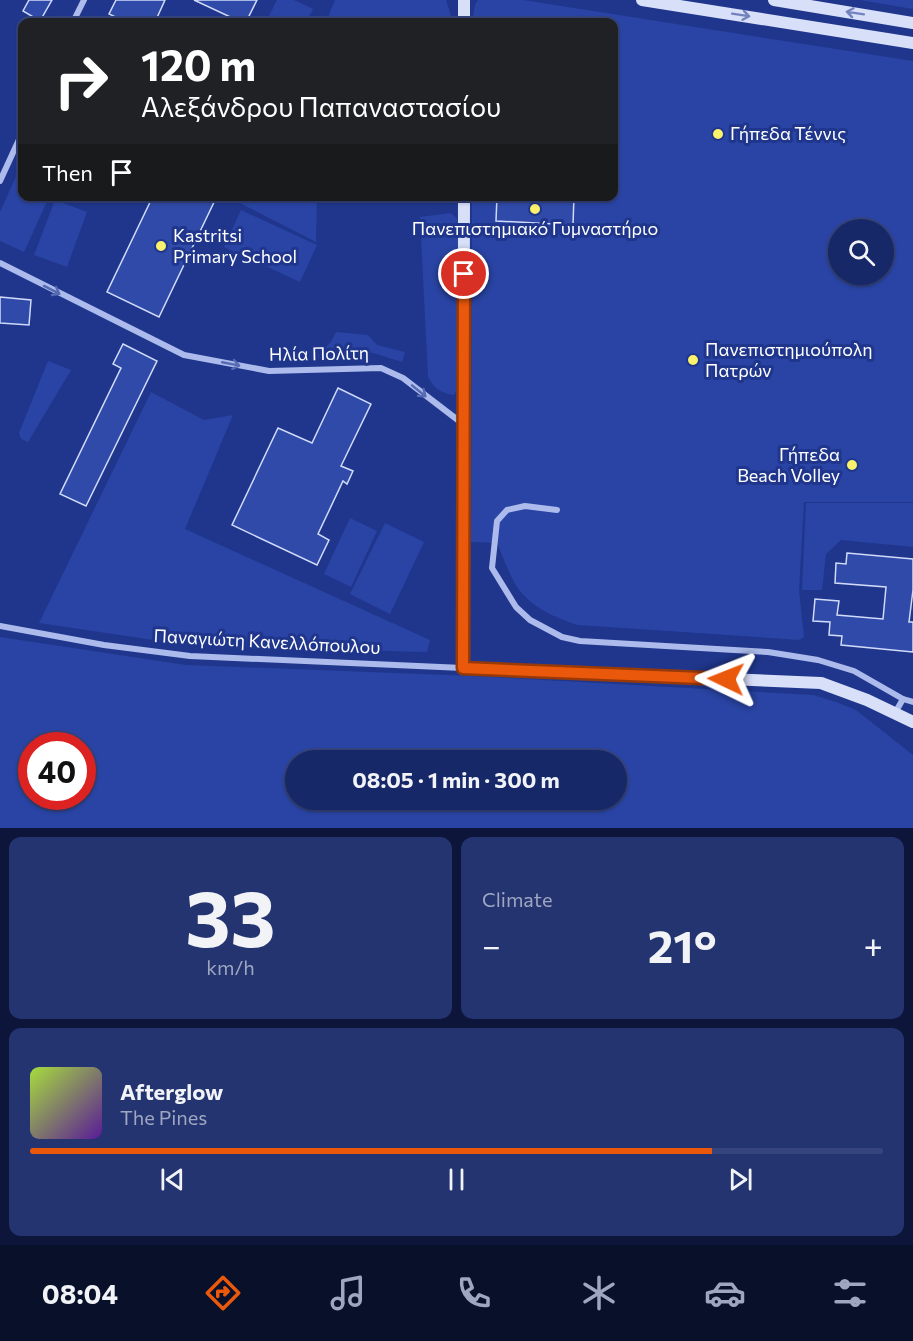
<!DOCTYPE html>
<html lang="en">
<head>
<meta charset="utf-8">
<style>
	:root { --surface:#172869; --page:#243471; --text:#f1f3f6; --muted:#9ea6c0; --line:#36447d; --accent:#ea580c }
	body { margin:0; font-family:Commissioner,sans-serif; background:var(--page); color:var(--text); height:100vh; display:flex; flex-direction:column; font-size:22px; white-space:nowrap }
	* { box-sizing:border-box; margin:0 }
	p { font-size:20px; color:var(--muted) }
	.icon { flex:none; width:33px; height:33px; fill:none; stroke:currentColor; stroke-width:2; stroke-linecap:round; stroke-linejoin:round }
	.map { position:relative; height:828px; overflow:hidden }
	.drawer { display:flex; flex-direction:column; gap:9px; padding:9px; background:#0d163a; flex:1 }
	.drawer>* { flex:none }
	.top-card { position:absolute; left:18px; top:18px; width:600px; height:183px; border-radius:12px; box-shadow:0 2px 4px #0004,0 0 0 2px var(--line); background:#202124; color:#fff; overflow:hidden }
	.buttons { position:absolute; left:828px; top:219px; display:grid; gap:12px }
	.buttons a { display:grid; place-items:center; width:66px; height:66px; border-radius:50%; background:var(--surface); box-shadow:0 2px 4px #0004,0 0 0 2px var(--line); font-size:30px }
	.speed { position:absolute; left:18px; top:732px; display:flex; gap:12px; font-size:30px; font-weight:700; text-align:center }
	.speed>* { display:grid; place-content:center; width:78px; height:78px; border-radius:50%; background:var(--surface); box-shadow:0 2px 4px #0004,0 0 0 2px var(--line); line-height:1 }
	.speed .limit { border:9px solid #d22; background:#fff; color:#111 }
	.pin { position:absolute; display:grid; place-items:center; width:51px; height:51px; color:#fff; margin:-26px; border:3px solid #fff; border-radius:50%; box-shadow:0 2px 6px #0007 }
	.me { position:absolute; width:66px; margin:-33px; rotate:272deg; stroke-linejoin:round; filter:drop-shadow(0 0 4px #0008) }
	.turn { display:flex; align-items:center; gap:21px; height:126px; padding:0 24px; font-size:27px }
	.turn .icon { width:78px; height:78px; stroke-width:2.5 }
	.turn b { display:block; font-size:42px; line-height:51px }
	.then { display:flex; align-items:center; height:57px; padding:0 24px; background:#0003; gap:12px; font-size:22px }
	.big { font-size:45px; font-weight:700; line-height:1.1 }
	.drawer .widget { flex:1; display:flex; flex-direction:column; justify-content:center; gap:9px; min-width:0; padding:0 21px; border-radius:12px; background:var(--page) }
	.drawer .dial { align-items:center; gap:0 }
	.dial b { font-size:78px; line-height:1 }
	.song { display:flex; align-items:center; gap:18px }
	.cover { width:72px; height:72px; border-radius:9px; background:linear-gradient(135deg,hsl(80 70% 55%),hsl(270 70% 35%)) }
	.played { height:6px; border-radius:3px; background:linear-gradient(90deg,var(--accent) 80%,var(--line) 80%) }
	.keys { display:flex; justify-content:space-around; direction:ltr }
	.heat { display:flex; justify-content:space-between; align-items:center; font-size:33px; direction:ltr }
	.drawer .tiles { flex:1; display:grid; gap:9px; grid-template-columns:1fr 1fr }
	.widget:last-child { grid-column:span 2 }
	.trip { position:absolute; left:285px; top:750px; width:342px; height:60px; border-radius:30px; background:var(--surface); box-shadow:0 2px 4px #0004,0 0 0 2px var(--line); font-weight:700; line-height:60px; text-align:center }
	.dock { display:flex; height:96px; justify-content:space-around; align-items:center; background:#09102a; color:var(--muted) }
	.dock .icon { width:42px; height:42px }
	.dock .current { color:var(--accent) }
	.dock b { font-size:27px; color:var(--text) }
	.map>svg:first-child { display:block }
	.green { fill:#2944a4; fill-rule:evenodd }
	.building { fill:#2f4aa9; stroke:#d1daf9; stroke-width:1.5 }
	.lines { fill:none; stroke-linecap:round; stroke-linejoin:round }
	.street { stroke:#acbbec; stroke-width:6 }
	.secondary { stroke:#d8dff9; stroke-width:12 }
	.oneway { stroke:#7282bd }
	.oneway2 { stroke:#576bb2 }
	.route-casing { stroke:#983908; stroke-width:15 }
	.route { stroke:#ea580c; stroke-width:10 }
	.poi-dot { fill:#faf16c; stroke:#1f368c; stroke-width:2 }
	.labels { text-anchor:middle; stroke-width:6; stroke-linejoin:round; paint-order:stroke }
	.poi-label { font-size:18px; fill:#fff; stroke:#1f368c; text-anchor:start }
	.street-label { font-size:18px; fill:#fff; stroke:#1f368c }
</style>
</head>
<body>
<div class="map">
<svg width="913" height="828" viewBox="0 0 913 828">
	<rect width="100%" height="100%" fill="#1f368c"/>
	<g class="green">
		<polygon points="277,0 294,0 313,9 306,22 266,22"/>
		<polygon points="335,0 446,0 453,22 326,22"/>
		<path d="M478,0H523L913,61V502H804L799,590L804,637L799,640L578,625C555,618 531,607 517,587C509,574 503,557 497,543L471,542L472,197L614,196V22H472L475,4ZM838,230H884V274H838Z"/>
		<polygon points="859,0 913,0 913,9"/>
		<polygon points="22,163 22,196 49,197 24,252 0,241 0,212"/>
		<polygon points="236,196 317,197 316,242 234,200"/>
		<polygon points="55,200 87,212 67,267 34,255"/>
		<polygon points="241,210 317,245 300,282 224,247"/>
		<path d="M451,213L457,219V389L454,395C441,393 434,389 428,377L420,217Z"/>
		<polygon points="336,332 368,335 377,345 405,352 402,362 373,353 343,353 314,358 331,342"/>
		<polygon points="48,361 71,370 28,442 21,439 19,433"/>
		<polygon points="151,392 204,420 233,415 185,529 430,640 427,652 194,646 39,623"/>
		<polygon points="806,503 913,503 913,547 841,540 826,554 822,590 802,590"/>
		<polygon points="350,518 377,531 351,587 324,574"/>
		<polygon points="385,523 424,542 390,614 350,594"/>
		<path d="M0,637L186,665L472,676L813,695L836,702L856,710L913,755V828H0ZM32,746H82V796H32ZM616,760V800H296V760Z"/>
	</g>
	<g class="building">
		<polygon points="29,0 52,0 40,21 23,11"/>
		<polygon points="116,0 165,0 155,22 126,22 109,14"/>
		<polygon points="194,0 257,0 246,22 241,22"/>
		<polygon points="153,196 164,196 172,200 174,196 217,196 159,317 107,292"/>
		<polygon points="497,196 574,196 573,225 496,221"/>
		<polygon points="0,297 31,300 29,325 0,323"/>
		<polygon points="123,344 157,361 86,506 60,494 121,368 113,364"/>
		<polygon points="338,388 371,404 341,466 353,471 347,484 343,481 318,534 329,540 317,565 232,525 278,428 312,443"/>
		<polygon points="847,553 913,559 913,590 909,622 913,622 913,652 841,645 842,636 829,635 830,622 813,621 815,599 839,601 837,615 883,619 886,587 835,583 836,563 846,564"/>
	</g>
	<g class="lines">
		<g class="street">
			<polyline points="73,22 84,0"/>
			<polyline points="0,181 22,133"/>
			<polyline points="0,263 184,355 269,371 381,368 403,378 463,424"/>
			<polyline points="557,510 525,506 507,510 497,521 492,568 516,607 530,620 562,637 580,641 768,652 818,660 854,671 903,699 895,713"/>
			<polyline points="0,626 104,645 190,656 463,668"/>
			<polyline points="903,699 913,702"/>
		</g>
		<g class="secondary">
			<polyline points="464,0 464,22"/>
			<polyline points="642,0 913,43"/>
			<polyline points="774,0 913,23"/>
			<polyline points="464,196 463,668 821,683 867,700 913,722"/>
		</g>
	</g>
	<defs><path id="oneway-shaft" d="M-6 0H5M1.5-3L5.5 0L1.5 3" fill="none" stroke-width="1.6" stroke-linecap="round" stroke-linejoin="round" transform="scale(1.5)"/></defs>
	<g class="oneway">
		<use href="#oneway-shaft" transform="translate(855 13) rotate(-171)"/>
		<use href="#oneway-shaft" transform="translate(741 15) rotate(9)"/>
	</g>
	<g class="oneway2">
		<use href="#oneway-shaft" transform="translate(52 290) rotate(27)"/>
		<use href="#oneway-shaft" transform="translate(231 364) rotate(11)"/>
		<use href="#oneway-shaft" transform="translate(419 391) rotate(39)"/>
	</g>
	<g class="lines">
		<defs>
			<polyline id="route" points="464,274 463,668 726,679"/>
		</defs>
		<use href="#route" class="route-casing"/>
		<use href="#route" class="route"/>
	</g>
	<g class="poi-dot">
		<circle cx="718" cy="134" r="6"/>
		<circle cx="535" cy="209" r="6"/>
		<circle cx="161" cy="246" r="6"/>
		<circle cx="693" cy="360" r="6"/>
		<circle cx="852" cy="465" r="6"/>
	</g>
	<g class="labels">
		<g class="poi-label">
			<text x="730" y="140">Γήπεδα Τέννις</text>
			<text x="535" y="235" text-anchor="middle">Πανεπιστημιακό Γυμναστήριο</text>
			<text x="173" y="242">Kastritsi<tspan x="173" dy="21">Primary School</tspan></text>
			<text x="705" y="356">Πανεπιστημιούπολη<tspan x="705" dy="21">Πατρών</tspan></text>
			<text x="840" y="461" text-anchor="end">Γήπεδα<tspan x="840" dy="21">Beach Volley</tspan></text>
		</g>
		<g class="street-label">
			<text transform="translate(319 354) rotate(-1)" y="6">Ηλία Πολίτη</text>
			<text transform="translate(267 642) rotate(3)" y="6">Παναγιώτη Κανελλόπουλου</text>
		</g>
	</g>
</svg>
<div class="buttons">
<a><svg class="icon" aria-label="search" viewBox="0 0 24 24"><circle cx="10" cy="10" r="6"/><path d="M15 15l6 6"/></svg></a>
</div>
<div class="speed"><div class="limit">40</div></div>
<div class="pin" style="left:464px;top:274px;background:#d93025"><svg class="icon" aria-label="arrive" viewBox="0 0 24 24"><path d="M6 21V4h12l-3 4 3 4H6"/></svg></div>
<svg class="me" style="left:726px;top:679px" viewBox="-20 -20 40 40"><path d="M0-17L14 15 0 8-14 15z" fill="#ea580c" stroke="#fff" stroke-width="4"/></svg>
<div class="trip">08:05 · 1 min · 300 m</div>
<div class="top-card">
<div class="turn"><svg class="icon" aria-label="right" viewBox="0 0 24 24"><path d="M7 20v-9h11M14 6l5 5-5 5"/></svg><div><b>120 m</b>Αλεξάνδρου Παπαναστασίου</div></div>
<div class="then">Then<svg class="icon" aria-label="arrive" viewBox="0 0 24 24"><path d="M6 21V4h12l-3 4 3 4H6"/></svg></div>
</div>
</div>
<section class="drawer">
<div class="tiles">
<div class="widget dial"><b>33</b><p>km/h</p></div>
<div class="widget"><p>Climate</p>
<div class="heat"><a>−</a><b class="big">21°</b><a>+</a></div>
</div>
<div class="widget">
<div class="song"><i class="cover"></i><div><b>Afterglow</b><p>The Pines</p></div></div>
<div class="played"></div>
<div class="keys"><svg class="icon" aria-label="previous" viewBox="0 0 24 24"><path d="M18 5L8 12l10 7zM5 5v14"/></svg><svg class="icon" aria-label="pause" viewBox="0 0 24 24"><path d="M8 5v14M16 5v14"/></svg><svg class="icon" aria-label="next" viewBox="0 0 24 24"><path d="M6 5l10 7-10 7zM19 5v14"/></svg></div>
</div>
</div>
</section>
<nav class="dock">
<b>08:04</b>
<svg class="icon current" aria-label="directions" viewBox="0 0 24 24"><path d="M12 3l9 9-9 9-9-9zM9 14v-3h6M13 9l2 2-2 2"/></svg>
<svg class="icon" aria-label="music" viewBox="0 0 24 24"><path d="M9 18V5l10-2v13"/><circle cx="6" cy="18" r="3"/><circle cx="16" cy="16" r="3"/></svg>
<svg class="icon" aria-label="phone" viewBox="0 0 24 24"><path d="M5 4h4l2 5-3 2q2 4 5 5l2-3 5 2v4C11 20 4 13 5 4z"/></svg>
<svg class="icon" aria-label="climate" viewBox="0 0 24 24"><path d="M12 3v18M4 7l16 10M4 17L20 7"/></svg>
<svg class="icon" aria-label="car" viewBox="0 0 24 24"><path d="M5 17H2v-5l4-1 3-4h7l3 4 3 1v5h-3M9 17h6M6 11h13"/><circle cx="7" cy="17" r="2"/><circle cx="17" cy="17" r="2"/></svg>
<svg class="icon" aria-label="filters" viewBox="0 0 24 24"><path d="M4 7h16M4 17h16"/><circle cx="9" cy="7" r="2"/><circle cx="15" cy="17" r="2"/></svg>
</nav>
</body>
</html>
